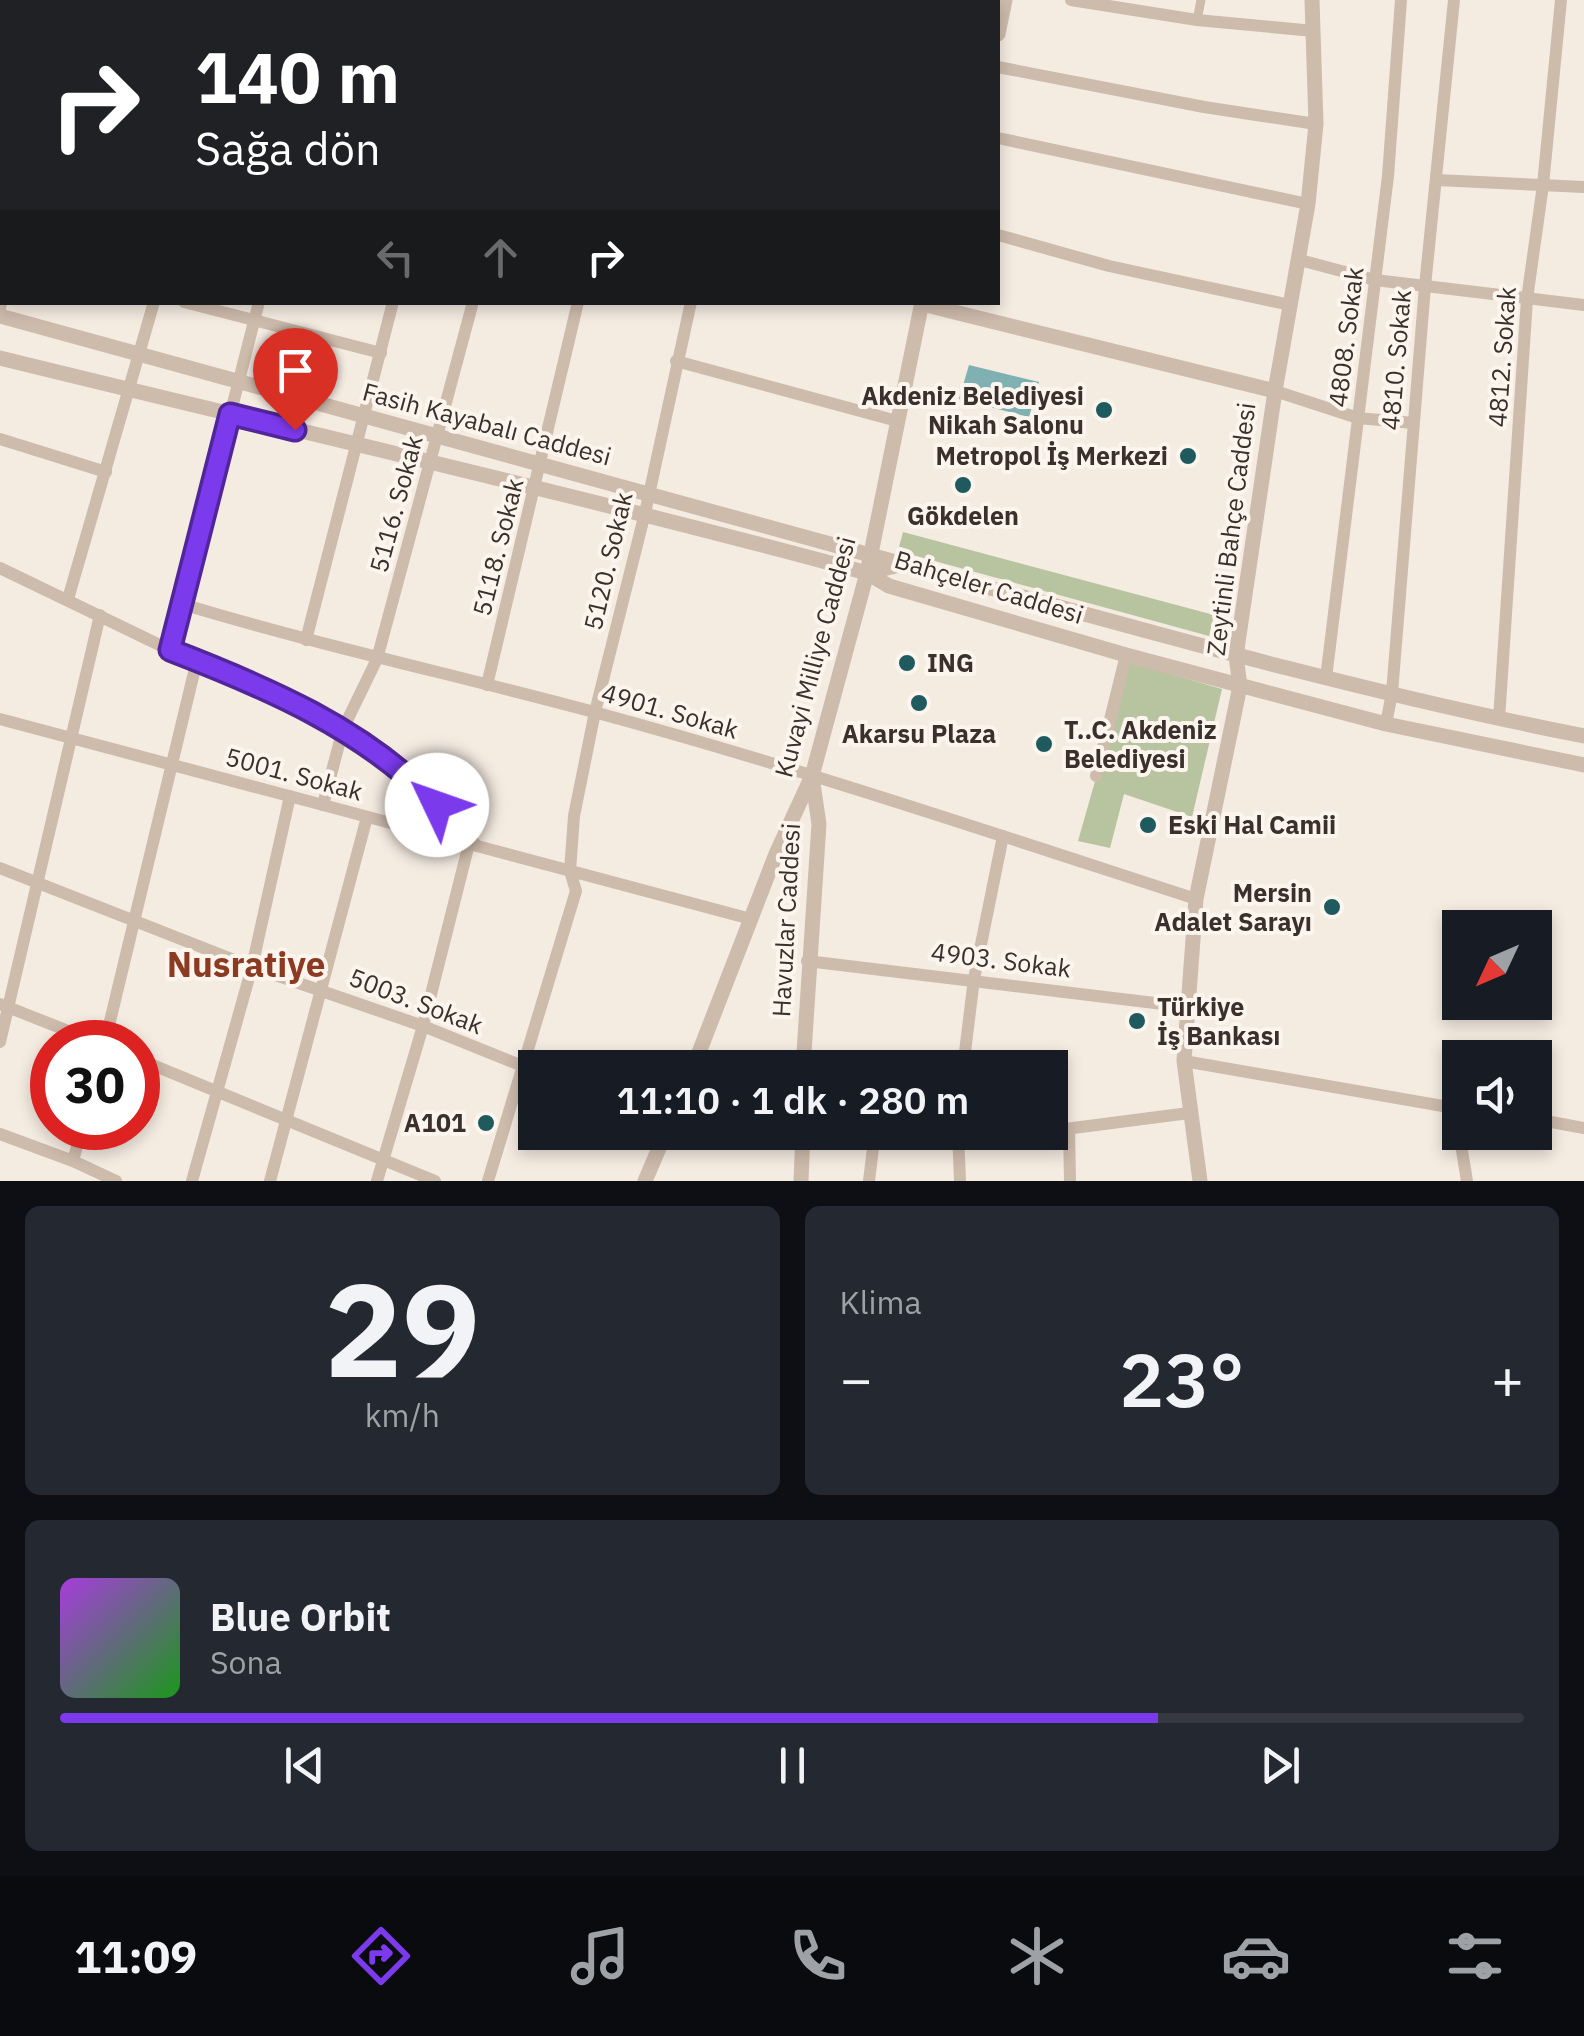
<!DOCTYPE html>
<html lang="tr">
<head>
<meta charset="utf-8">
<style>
	:root { --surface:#171b24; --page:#242831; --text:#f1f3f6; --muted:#9ea1a6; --line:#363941; --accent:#7c3aed }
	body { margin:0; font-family:"IBM Plex Sans",sans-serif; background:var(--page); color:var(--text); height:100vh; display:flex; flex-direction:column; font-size:38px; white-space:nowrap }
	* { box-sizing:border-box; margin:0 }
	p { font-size:32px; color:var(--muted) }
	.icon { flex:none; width:55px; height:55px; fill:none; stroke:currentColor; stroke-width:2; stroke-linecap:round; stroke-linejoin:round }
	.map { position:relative; height:1181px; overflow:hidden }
	.drawer { display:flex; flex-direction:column; gap:25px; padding:25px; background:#0d0f14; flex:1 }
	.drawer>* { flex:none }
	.guide { position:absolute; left:0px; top:0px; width:1000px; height:305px; box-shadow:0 5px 15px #0003; background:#202124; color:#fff; overflow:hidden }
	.needle { width:65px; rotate:226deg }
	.controls { position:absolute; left:1442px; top:910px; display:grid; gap:20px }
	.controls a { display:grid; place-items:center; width:110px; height:110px; border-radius:0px; background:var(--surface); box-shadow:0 5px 15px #0003; font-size:50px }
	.speed { position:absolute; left:30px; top:1020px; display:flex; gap:20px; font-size:50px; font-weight:700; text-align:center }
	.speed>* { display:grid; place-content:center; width:130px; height:130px; border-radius:50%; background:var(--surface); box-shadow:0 5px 15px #0003; line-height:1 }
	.speed .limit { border:15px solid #d22; background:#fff; color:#111 }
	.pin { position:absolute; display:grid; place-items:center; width:85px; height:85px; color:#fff; margin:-102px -42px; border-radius:50% 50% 50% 0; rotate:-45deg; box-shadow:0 0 10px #0007 }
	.pin .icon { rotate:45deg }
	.me { position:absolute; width:110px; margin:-55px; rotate:312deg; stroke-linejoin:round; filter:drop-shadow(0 0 8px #0008) }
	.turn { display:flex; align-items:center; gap:35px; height:210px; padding:0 30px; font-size:45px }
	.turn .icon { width:130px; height:130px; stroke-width:2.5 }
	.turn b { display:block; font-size:70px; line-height:85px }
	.lanes { display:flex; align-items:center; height:95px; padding:0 30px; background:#0003; justify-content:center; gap:50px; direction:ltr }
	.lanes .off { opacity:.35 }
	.big { font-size:75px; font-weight:600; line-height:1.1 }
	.drawer .tile { flex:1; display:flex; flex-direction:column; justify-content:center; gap:15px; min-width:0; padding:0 35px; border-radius:15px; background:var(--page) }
	.drawer .dial { align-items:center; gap:0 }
	.dial b { font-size:130px; line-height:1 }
	.song { display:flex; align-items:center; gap:30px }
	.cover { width:120px; height:120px; border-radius:15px; background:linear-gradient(135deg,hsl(280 70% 55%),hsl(120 70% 35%)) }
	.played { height:10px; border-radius:5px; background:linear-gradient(90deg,var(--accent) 75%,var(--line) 75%) }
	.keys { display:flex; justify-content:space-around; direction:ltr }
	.heat { display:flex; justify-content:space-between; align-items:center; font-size:55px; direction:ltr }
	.drawer .tiles { flex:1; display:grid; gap:25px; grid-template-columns:1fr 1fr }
	.tile:last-child { grid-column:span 2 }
	.trip { position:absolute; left:518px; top:1050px; width:550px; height:100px; border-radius:0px; background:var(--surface); box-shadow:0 5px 15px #0003; font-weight:600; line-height:100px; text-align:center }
	.tabs { display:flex; height:160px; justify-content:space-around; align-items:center; background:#090b0e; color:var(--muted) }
	.tabs .icon { width:70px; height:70px }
	.tabs .active { color:var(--accent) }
	.tabs b { font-size:45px; color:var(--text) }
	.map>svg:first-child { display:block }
	.green { fill:#b8c4a0 }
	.water { fill:#7fb0b2 }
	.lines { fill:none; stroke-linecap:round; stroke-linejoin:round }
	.pedestrian { stroke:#cdbbac; stroke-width:9 }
	.minor { stroke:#cdbbac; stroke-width:12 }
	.tertiary { stroke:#cdbbac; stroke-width:15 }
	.route-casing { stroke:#51269a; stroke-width:25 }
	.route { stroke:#7c3aed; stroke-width:18 }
	.poi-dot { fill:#1f5a5e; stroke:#fbf5ee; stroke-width:4 }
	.labels { text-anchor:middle; stroke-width:8; stroke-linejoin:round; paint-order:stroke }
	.street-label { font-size:25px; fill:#3b302b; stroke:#fbf5ee }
	.poi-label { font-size:25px; font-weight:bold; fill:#3b302b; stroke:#fbf5ee; text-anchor:end }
	.district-label { font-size:35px; font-weight:bold; fill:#8c3b22; stroke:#fbf5ee }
</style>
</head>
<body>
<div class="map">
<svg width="1584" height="1181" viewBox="0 0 1584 1181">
	<rect width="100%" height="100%" fill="#f4ebe1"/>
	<g class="green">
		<polygon points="903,532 1214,615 1209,636 898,551"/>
		<polygon points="1129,662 1222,689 1192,817 1124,794 1110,848 1078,841"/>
	</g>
	<polygon class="water" points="969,365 1039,382 1029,417 959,399"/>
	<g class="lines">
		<polyline class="pedestrian" points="1197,20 1201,0"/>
		<g class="minor">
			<polyline points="439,0 449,2"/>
			<polyline points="691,0 703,2"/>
			<polyline points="1071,0 1197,20 1314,31"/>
			<polyline points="70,2 71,0"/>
			<polyline points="155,2 156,0"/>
			<polyline points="252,2 253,0"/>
			<polyline points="348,2 348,0"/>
			<polyline points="467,2 467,0"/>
			<polyline points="550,2 551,0"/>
			<polyline points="743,2 743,0"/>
			<polyline points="867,2 868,0"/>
			<polyline points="0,51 2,52"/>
			<polyline points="998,67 1204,107 1316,124"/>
			<polyline points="998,138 1308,204"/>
			<polyline points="1437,180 1584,187"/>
			<polyline points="998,235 1109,266 1290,305"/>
			<polyline points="0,247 2,248"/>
			<polyline points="1300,260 1375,280 1584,305"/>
			<polyline points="184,302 381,353"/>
			<polyline points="0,309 2,298"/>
			<polyline points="676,361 897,421"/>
			<polyline points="1275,391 1358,418 1413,423"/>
			<polyline points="0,439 106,472"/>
			<polyline points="0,568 170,650 247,680 343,729 418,784 475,844"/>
			<polyline points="68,599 154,302"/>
			<path d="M182,604C318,645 456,675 594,712C797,767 996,834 1196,899"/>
			<polyline points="306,640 393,302"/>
			<polyline points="170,650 259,302"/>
			<polyline points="1326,678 1388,176 1401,0"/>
			<polyline points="487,685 578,302"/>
			<polyline points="0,719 751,919"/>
			<polyline points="1499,719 1527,299 1543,185 1561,0"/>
			<polyline points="1386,724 1392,693 1425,286 1454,0"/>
			<polyline points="1096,776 1126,655"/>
			<polyline points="323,805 343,729 377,659 473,302"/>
			<polyline points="0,868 252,967 423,1026 535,1071"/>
			<polyline points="807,961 1188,1007"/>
			<polyline points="0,1004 96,1042"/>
			<polyline points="0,1042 100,615"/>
			<polyline points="105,1042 197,660"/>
			<polyline points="138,1059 435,1181"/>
			<polyline points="1184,1061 1460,1109"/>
			<polyline points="963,1068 974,979 1003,836"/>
			<polyline points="1455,1108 1467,1181"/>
			<polyline points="1535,1119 1584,1128"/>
			<polyline points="1069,1129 1070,1181"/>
			<polyline points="1050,1131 1189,1113"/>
			<polyline points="889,1132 960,1142 1039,1132"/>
			<polyline points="958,1132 960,1181"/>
			<polyline points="0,1134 73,1161 116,1181"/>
			<polyline points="73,1161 82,1128"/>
			<polyline points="192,1181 252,967 290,796"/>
			<polyline points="270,1181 367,817"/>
			<polyline points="377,1181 423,1026 469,844"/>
			<polyline points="488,1181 576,891 570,871 574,816 595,712 645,513 691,302"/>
			<polyline points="869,1181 875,1132"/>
		</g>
		<g class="tertiary">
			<polyline points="998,34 1005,0"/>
			<polyline points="922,304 1275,391"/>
			<polyline points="0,316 903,564"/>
			<path d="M0,358C289,429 579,495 867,573L889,586L1126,655L1386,724L1584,765"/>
			<path d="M867,573L903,564C1129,626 1354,691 1584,736"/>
			<polyline points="693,1068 776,854 812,776 867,573 922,302"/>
			<polyline points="803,1068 819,824 812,777"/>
			<polyline points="645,1181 666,1132"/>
			<polyline points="801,1181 803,1132"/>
			<polyline points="1200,1181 1184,1061 1196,899 1240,686 1236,656 1275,391 1308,204 1316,124 1312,0"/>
		</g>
	</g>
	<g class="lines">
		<defs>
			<path id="route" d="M295,430L230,414L170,650C266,687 365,729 437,805"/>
		</defs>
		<use href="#route" class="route-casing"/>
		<use href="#route" class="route"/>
	</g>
	<g class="poi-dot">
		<circle cx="1104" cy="410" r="10"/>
		<circle cx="1188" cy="456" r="10"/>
		<circle cx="963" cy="485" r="10"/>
		<circle cx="907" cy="663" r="10"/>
		<circle cx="919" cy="703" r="10"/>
		<circle cx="1044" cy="744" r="10"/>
		<circle cx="1148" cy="825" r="10"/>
		<circle cx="1332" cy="907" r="10"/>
		<circle cx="1137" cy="1021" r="10"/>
		<circle cx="486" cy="1123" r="10"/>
	</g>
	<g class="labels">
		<g class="street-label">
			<text transform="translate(1346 337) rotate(-83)" y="9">4808. Sokak</text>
			<text transform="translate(1502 357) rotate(-86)" y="9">4812. Sokak</text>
			<text transform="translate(1396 360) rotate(-85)" y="9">4810. Sokak</text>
			<text transform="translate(487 424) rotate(15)" y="9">Fasih Kayabalı Caddesi</text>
			<text transform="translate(396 504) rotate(-75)" y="9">5116. Sokak</text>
			<text transform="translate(1231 529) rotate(-83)" y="9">Zeytinli Bahçe Caddesi</text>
			<text transform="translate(498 547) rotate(-76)" y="9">5118. Sokak</text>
			<text transform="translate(608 561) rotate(-77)" y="9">5120. Sokak</text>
			<text transform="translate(989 587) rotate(17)" y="9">Bahçeler Caddesi</text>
			<text transform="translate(815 657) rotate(-75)" y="9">Kuvayi Milliye Caddesi</text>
			<text transform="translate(670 711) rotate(16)" y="9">4901. Sokak</text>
			<text transform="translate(294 774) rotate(15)" y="9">5001. Sokak</text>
			<text transform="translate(786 920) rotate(-87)" y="9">Havuzlar Caddesi</text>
			<text transform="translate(1001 960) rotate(7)" y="9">4903. Sokak</text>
			<text transform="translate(416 1001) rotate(21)" y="9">5003. Sokak</text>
		</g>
		<g class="poi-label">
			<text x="1084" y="405">Akdeniz Belediyesi<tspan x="1084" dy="29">Nikah Salonu</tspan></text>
			<text x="1168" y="465">Metropol İş Merkezi</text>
			<text x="963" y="525" text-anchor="middle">Gökdelen</text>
			<text x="927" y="672" text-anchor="start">ING</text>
			<text x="1064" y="739" text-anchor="start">T..C. Akdeniz<tspan x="1064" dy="29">Belediyesi</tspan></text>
			<text x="919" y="743" text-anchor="middle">Akarsu Plaza</text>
			<text x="1168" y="834" text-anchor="start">Eski Hal Camii</text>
			<text x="1312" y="902">Mersin<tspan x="1312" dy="29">Adalet Sarayı</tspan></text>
			<text x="1157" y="1016" text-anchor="start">Türkiye<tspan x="1157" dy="29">İş Bankası</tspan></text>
			<text x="466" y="1132">A101</text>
		</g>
		<g class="district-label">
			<text x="246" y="977">Nusratiye</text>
		</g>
	</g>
</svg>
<div class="controls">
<a><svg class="needle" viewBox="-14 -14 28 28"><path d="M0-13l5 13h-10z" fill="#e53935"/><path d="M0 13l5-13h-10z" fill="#9ea1a6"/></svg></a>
<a><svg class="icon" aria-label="sound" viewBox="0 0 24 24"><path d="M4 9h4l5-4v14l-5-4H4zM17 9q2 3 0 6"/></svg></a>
</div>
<div class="speed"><div class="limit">30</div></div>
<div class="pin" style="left:295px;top:430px;background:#d93025"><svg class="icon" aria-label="arrive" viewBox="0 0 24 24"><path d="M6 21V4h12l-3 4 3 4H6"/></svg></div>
<svg class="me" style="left:437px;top:805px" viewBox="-20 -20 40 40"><circle r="19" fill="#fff"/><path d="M0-13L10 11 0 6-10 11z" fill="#7c3aed"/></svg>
<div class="trip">11:10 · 1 dk · 280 m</div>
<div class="guide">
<div class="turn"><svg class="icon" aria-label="right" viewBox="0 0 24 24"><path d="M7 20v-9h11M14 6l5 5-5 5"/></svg><div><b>140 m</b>Sağa dön</div></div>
<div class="lanes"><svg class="icon off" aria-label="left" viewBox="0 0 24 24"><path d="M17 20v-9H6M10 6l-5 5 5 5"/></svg><svg class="icon off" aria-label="ahead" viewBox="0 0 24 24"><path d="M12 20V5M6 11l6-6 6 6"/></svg><svg class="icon" aria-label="right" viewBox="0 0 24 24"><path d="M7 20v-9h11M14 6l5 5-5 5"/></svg></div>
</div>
</div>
<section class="drawer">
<div class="tiles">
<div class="tile dial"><b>29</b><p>km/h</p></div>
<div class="tile"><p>Klima</p>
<div class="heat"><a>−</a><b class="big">23°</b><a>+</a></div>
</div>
<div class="tile">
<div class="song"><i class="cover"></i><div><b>Blue Orbit</b><p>Sona</p></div></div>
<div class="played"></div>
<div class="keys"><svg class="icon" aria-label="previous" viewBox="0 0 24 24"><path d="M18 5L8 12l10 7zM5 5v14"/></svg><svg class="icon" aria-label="pause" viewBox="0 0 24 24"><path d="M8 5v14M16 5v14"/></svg><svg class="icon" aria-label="next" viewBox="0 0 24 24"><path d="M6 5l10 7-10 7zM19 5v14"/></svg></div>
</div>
</div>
</section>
<nav class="tabs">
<b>11:09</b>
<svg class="icon active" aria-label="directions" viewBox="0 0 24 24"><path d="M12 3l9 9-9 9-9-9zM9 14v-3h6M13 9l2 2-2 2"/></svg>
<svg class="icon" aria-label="music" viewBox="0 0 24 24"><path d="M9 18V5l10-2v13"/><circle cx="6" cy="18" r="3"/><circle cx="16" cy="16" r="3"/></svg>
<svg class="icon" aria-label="phone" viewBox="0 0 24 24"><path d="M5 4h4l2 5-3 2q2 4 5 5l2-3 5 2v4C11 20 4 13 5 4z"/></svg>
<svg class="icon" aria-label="climate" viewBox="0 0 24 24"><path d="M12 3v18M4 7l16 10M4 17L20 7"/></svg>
<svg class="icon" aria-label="car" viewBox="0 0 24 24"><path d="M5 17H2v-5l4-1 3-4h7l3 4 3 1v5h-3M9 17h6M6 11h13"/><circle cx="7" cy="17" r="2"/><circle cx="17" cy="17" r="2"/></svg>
<svg class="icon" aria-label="filters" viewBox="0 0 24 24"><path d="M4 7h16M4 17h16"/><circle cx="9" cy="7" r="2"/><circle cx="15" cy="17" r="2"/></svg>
</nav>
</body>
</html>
